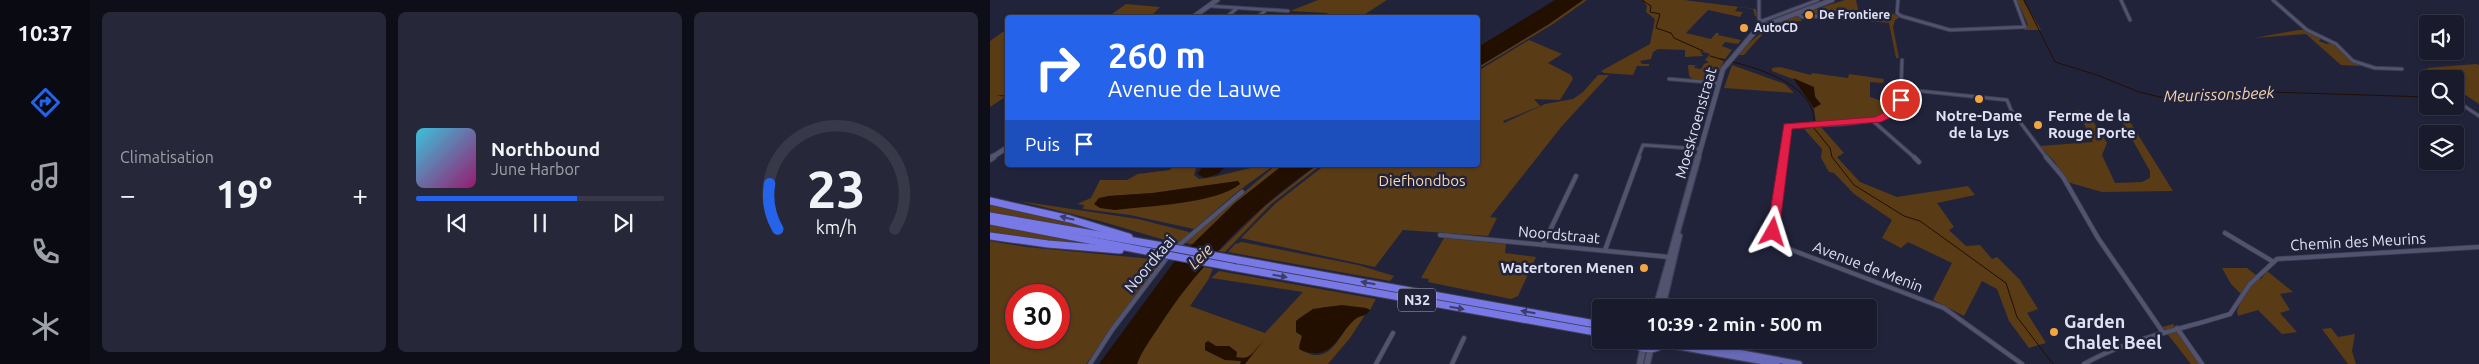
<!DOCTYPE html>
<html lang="fr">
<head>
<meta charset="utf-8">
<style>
	:root { --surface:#191a2c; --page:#262738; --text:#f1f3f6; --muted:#9fa1a9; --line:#373848; --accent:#2563eb }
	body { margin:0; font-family:Ubuntu,sans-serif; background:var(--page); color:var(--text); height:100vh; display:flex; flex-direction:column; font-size:19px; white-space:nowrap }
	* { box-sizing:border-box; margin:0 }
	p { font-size:16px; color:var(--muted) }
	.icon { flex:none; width:28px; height:28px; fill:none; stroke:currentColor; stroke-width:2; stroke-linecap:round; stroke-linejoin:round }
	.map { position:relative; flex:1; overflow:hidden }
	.side { display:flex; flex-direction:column; gap:12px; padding:12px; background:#0e0e18; width:900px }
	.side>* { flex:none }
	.guide { position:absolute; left:15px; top:15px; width:475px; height:152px; border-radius:5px; box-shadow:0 1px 4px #0004,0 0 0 1px var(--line); background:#2563eb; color:#fff; overflow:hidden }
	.buttons { position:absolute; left:1429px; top:15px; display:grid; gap:10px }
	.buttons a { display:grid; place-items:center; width:45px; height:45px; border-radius:5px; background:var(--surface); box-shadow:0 1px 4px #0004,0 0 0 1px var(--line); font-size:25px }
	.speed { position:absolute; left:15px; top:284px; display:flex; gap:10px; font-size:25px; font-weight:700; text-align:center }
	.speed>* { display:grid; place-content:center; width:65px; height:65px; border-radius:50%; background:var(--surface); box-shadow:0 1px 4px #0004,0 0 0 1px var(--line); line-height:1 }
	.speed .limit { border:8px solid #d22; background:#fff; color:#111 }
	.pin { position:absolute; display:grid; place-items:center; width:42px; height:42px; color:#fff; margin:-21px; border:2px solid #fff; border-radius:50%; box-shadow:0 1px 5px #0007 }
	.me { position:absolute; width:55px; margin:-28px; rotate:6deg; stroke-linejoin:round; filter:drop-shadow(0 0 4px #0008) }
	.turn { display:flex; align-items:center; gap:18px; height:105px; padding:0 20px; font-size:22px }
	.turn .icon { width:65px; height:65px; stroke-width:2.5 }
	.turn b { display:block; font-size:35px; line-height:42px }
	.then { display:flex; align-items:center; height:48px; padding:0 20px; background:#0003; gap:10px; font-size:19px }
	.big { font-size:38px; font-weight:700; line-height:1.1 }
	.side .card { flex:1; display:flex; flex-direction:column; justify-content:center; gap:8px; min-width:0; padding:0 18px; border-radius:8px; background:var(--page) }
	.side .dial { align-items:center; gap:0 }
	.dial svg { height:130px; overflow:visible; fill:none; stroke:var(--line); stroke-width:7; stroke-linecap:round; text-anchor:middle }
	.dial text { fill:var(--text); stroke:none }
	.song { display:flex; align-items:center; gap:15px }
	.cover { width:60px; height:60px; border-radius:8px; background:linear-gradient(135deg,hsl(190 70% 55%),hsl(320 70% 35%)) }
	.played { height:5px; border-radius:2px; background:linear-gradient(90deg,var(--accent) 65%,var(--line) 65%) }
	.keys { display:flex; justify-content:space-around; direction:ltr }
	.heat { display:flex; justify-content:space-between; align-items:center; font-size:28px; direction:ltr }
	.side .tiles { flex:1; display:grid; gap:12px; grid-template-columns:repeat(3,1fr) }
	.trip { position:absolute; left:602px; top:299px; width:285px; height:50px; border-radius:5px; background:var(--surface); box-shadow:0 1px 4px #0004,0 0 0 1px var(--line); font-weight:700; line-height:50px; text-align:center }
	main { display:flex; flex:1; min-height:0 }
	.tabs { display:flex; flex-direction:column; width:90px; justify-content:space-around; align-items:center; background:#0a0a12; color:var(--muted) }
	.tabs .icon { width:35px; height:35px }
	.tabs .selected { color:var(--accent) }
	.tabs b { font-size:22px; color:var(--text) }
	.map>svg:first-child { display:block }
	.green { fill:#593b16; fill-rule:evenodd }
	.water { fill:#220f00 }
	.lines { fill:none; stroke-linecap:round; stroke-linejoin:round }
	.stream { stroke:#220f00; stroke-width:1 }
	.street-far1-casing { stroke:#3e3f54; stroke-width:4.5 }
	.street-casing { stroke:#3e3f54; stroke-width:5.5 }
	.secondary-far1-casing { stroke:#3e3f54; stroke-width:6 }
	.secondary-casing { stroke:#3e3f54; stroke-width:8 }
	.primary-casing { stroke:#3e3f54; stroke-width:8 }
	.highway-casing { stroke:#3e3f54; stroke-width:9 }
	.street-far1 { stroke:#51536f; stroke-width:2.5 }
	.street { stroke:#51536f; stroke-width:4 }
	.secondary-far1 { stroke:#51536f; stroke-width:4.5 }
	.secondary { stroke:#51536f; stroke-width:5.5 }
	.primary { stroke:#6869b7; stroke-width:5.5 }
	.highway { stroke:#7878e7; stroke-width:7 }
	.highway-bridge-casing { stroke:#3e3f54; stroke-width:9; stroke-linecap:butt }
	.highway-bridge { stroke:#7878e7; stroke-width:7 }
	.oneway { fill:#3b3d6f }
	.route { fill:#e11d48; stroke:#92132f }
	.poi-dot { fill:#f2a541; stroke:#21233b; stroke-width:2 }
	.labels { text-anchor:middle; stroke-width:5; stroke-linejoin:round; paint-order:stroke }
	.far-poi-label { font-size:12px; font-weight:bold; fill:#e0e2f3; stroke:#21233b; text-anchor:start }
	.shield { fill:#21233b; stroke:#a7a9bc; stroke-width:1 }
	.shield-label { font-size:14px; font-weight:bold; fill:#e0e2f3 }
	.poi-label { font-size:15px; font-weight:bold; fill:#e0e2f3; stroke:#21233b }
	.street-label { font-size:15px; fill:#e0e2f3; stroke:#21233b }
	.park-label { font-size:15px; fill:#f9d7b2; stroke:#21233b }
	.water-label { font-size:16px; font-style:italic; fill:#f3d2ad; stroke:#21233b }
	.near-poi-label { font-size:18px; font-weight:bold; fill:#e0e2f3; stroke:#21233b; text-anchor:start }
</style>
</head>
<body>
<main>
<nav class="tabs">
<b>10:37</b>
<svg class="icon selected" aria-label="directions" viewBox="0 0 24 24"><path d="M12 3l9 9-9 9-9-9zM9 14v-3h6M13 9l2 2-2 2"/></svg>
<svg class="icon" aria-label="music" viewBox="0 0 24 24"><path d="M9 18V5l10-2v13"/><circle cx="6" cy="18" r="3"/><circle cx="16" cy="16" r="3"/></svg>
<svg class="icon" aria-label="phone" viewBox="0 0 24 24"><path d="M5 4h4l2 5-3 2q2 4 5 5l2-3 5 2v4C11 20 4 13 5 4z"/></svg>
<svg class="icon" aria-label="climate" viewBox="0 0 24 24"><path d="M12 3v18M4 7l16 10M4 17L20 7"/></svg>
</nav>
<section class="side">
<div class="tiles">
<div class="card"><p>Climatisation</p>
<div class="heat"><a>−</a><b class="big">19°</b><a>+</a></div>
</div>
<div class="card">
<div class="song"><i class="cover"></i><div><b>Northbound</b><p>June Harbor</p></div></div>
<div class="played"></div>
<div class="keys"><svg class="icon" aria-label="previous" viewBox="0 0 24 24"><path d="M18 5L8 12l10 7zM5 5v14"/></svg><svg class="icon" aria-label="pause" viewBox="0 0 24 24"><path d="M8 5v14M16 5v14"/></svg><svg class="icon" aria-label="next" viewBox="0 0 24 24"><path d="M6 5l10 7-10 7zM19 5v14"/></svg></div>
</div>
<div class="card dial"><svg viewBox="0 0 100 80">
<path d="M14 69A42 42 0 1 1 86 69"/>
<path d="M14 69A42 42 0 0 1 9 41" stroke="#2563eb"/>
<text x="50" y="56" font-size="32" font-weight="700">23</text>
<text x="50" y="72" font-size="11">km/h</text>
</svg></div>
</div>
</section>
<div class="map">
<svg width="1489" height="364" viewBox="0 0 1489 364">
	<rect width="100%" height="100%" fill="#21233b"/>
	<g class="green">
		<polygon points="328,0 397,0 372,16 402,17 333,17 338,13 300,11"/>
		<polygon points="593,0 597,0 563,24 488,69 488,67 559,24"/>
		<polygon points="653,0 694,0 766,9 767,17 765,16 763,9 748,7 745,11 753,12 750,17 718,10 696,33 721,39 726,33 729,33 728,35 751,40 748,44 735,42 732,46 742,50 735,59 728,58 734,61 723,81 704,80 699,76 698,65 708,65 704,66 705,68 711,69 714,64 719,62 715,60 720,54 710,51 713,56 695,57 695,50 668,49 663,52 661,59 650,61 652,64 659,64 659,66 647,66 643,75 614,73 611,71 660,44 665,19 656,12 657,6"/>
		<polygon points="855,0 866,0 869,14 862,15 903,14 910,17 905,20 903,27 909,58 906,58 899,23 865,20 828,20 823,13 813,13"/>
		<polygon points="1027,0 1033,0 1051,30 1033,30 1038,25"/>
		<polygon points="136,4 170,7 160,17 141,17 142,16 122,14"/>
		<path d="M808,15L812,21C779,22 775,32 754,55H748C767,33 780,25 808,15Z"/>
		<polygon points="17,29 17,95 6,95 15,97 0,107 0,41"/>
		<polygon points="1308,30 1315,30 1331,38 1329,41 1337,44 1341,43 1370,66 1351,65 1316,34 1264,38"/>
		<polygon points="539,40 572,54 558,63 581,75 583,79 570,100 544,99 550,106 513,121 514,123 555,104 583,99 593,92 608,75 619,75 572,126 500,217 507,218 498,236 413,230 385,267 251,238 286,203 335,165 488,165 488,71"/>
		<polygon points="1486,64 1489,65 1489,104 1465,88 1465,79 1452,79 1437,68"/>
		<polygon points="742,65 795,84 804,93 734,88"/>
		<path d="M790,67L821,75L822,73L858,78L859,74L894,79L893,83L880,82V97L903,105C889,127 849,121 826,123L824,108L830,104L818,85L782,71V68Z"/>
		<polygon points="1087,110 1097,112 1117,143 1112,155 1125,183 1152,182 1160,178 1160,171 1129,116 1137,117 1183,191 1112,192 1077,182 1064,161 1049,146 1103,142"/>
		<polygon points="831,127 854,153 847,157 870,182 907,197 978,186 985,195 947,203 964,227 959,230 976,246 990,245 1002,259 1007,257 1030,280 1048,309 1037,313 1056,343 1039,348 1019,321 1007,289 992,281 974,316 943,300 962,263 918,242 911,248 892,238 902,220 864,194 844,173 839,172 831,158 832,149 814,129"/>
		<path d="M184,165H207L204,175L209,179C235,177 259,165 284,165L247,192L204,229L140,215L93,209L94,205L87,204L101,198L110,180H137L148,174L180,170ZM248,181L250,184L106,200L119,196L163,193Z"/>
		<polygon points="286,165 293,165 245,203 203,244 195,243"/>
		<polygon points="327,165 331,165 281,204 235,252 229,251 275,206"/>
		<polygon points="29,201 148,219 199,232 199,234 189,243 178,241 110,221"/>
		<polygon points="0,204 82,222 112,232 0,213"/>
		<polygon points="0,224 101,243 64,242 0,233"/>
		<polygon points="454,238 516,244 515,253 546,257 528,296 521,299 438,282 439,279 431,278"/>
		<path d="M0,241L36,247L173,260L96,364H0ZM26,295H69V338H26Z"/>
		<polygon points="252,242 368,265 404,276 400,281 238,252 245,244"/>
		<path d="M214,267L223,269L218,280L200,306L275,333L313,292L221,278L229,271L386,299L380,310L376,308C349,307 328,301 306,321V332L312,335L309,346L312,351C316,352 319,354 323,355C350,358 351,319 375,315L360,338L338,364H255L259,358L245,357L247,355L239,346H226L215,350L233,359L252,361L250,364H147C159,333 191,292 214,267Z"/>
		<polygon points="1232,268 1257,268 1271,279 1277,271 1303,292 1290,294 1300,310 1290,313 1307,332 1292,334 1268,310 1248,316 1247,311 1253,296 1241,284"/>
		<polygon points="1183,324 1210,364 1201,364 1172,327"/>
		<polygon points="1341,328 1348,337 1365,334 1362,351 1366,364 1358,364 1332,329"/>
	</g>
	<g class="water">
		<polygon points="565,0 593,0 559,24 488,67 488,47"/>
		<polygon points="803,78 824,87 825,97 831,104 824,108"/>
		<polygon points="214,165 235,165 236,166 228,174 215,178 207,174"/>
		<path d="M293,165H327C265,208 211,262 170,325C162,338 152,350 147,364H109L184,262L245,203Z"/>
		<path d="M248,181L250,184C226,204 157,206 125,210L110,208L104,204L109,198L119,196L163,193Z"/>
		<path d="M352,305L376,308L380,310C376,317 369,315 364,320C347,336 341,364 309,349L312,336L306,332V321L323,309Z"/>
		<path d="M218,341L226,346H239L247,352L246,357C260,362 264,350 273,341L255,364H250L251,361L235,360L215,350V343Z"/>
	</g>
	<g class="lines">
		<g class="stream">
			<polyline points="652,0 661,6 660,12 670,14 666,28 681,33 684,38 713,51"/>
			<polyline points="1034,0 1065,62 1107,75 1149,92 1170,97 1249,91 1438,97"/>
			<polyline points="909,4 909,13"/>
			<polyline points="905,11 906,2"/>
			<polyline points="877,14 901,13"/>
			<polyline points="872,15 885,15"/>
			<polyline points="920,20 959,31"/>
			<polyline points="1014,29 1034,29"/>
			<polyline points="966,31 974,31"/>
			<polyline points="720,56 734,60"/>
			<path d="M743,62C771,69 826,86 824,123"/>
			<polyline points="823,127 840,148 842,157 864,185 914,216 930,221 1016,283 1027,317 1063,364"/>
		</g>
		<defs>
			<g id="street-far1">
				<polyline points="769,0 769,19 777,25"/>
				<polyline points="908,0 907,13 911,16 960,30 1035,27 1025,0"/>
				<polyline points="1131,0 1140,20"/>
				<polyline points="1283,0 1317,30 1346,44 1363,61 1385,68 1412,69"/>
				<polyline points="220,6 298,11"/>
				<polyline points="806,13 812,17 849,15"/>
				<polyline points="238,16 247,8"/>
				<polyline points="266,18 275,11"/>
				<polyline points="772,21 828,0"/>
				<polyline points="912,60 911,89 1017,100 1021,110 1057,158"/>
				<polyline points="679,79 729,83"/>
				<polyline points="1465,100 1489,116"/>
				<polyline points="883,121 925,158"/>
				<polyline points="648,158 653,145 711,149"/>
				<path d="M792,158L797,126C832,124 880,129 908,107L911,89"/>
			</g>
			<g id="street">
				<path d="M792,157L782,226C784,239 791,245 802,250L954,308L1032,364"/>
				<polyline points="924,157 929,162"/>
				<polyline points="1056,157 1073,177 1108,238 1172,331"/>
				<polyline points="1235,233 1282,261"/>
				<polyline points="450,235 679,257"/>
				<polyline points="553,245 586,176"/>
				<polyline points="615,250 649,157"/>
				<polyline points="1187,328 1212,364"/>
				<polyline points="100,364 122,330 182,251 252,192"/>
				<polyline points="386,364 403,333"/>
				<polyline points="462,364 474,338"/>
				<path d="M1094,364C1140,338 1190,330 1240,314L1260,284L1287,259L1489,247"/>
			</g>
			<g id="secondary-far1">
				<polyline points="202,18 227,0"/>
				<polyline points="1,158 18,147"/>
				<polyline points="708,158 733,69 768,28 842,0"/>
			</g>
			<g id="secondary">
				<polyline points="0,159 3,157"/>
				<polyline points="666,308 708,157"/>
				<polyline points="672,308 689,236"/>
				<polyline points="650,364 653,349"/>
				<polyline points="657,364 660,351"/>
			</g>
			<g id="primary">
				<path d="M645,340L650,348C661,351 670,350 676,340"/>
				<polyline points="682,340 809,364"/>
				<polyline points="674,344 787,364"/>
			</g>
			<g id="highway">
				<polyline points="0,201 80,219 139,237"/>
				<polyline points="0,216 173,246"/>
				<polyline points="0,221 166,253"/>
				<polyline points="0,236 58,244 130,250"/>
				<polyline points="248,260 611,325"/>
				<polyline points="242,267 611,333"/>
			</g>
		</defs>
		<use href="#street-far1" class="street-far1-casing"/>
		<use href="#street" class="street-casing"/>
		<use href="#secondary-far1" class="secondary-far1-casing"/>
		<use href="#secondary" class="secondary-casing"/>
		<use href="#primary" class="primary-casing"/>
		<use href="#highway" class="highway-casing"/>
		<use href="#street-far1" class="street-far1"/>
		<use href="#street" class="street"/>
		<use href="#secondary-far1" class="secondary-far1"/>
		<use href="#secondary" class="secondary"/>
		<use href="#primary" class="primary"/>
		<use href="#highway" class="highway"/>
		<defs>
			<g id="highway-bridge">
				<polyline points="173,246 248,260"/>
				<polyline points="166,253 242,267"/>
			</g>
		</defs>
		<use href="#highway-bridge" class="highway-bridge-casing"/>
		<use href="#highway-bridge" class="highway-bridge"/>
	</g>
	<defs><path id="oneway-solid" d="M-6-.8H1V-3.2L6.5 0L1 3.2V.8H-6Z" transform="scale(1.25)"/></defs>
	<g class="oneway">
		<use href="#oneway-solid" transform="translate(77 218) rotate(-166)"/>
		<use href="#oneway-solid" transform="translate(290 276) rotate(10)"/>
		<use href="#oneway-solid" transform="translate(378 283) rotate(-170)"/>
		<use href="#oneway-solid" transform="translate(467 308) rotate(10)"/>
		<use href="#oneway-solid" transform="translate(538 312) rotate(-170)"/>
	</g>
	<polygon class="route" points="911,97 916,100 906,115 891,122 802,129 789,232 787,235 778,235 777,232 794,124 885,117 899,110 907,98"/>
	<g class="poi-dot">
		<circle cx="819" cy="15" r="5"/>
		<circle cx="754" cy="28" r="5"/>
		<circle cx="989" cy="99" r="5"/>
		<circle cx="1048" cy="125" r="5"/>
		<circle cx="654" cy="268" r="5"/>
		<circle cx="1064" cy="332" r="5"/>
	</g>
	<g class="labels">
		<g class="far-poi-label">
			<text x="829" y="19">De Frontiere</text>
			<text x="764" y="32">AutoCD</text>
		</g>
		<rect class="shield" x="408" y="288.5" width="38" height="23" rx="4"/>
		<g class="shield-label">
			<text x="427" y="305">N32</text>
		</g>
		<g class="poi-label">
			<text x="989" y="121">Notre-Dame<tspan x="989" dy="17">de la Lys</tspan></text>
			<text x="1058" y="121" text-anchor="start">Ferme de la<tspan x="1058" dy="17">Rouge Porte</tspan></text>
			<text x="644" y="273" text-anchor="end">Watertoren Menen</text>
		</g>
		<g class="street-label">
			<text transform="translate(706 123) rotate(-74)" y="5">Moeskroenstraat</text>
			<text transform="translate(569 235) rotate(5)" y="5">Noordstraat</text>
			<text transform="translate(1368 242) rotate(-3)" y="5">Chemin des Meurins</text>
			<text transform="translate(160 264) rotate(-50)" y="5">Noordkaai</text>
			<text transform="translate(878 267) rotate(21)" y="5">Avenue de Menin</text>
		</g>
		<g class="park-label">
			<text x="432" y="186">Diefhondbos</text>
		</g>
		<g class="water-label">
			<text transform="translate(1229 94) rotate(-2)" y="6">Meurissonsbeek</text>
			<text transform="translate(210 256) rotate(-45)" y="6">Leie</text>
		</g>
		<g class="near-poi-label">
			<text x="1074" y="328">Garden<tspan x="1074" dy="21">Chalet Beel</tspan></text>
		</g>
	</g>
</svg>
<div class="buttons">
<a><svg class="icon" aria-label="sound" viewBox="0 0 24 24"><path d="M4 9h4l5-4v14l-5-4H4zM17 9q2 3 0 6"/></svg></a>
<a><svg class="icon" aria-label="search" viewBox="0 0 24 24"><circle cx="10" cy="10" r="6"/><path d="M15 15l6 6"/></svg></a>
<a><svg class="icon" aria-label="layers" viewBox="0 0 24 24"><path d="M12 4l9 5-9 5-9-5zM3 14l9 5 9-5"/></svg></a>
</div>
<div class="speed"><div class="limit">30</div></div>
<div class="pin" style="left:911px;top:100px;background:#d93025"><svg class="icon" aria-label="arrive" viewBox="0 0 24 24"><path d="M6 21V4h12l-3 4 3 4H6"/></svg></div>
<svg class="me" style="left:783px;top:232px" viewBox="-20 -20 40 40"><path d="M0-17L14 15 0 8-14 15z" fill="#e11d48" stroke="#fff" stroke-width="4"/></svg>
<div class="trip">10:39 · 2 min · 500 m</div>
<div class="guide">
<div class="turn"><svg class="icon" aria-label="right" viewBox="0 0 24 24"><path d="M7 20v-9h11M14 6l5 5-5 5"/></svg><div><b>260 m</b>Avenue de Lauwe</div></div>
<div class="then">Puis<svg class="icon" aria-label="arrive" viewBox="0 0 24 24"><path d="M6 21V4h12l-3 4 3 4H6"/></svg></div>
</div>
</div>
</main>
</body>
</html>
